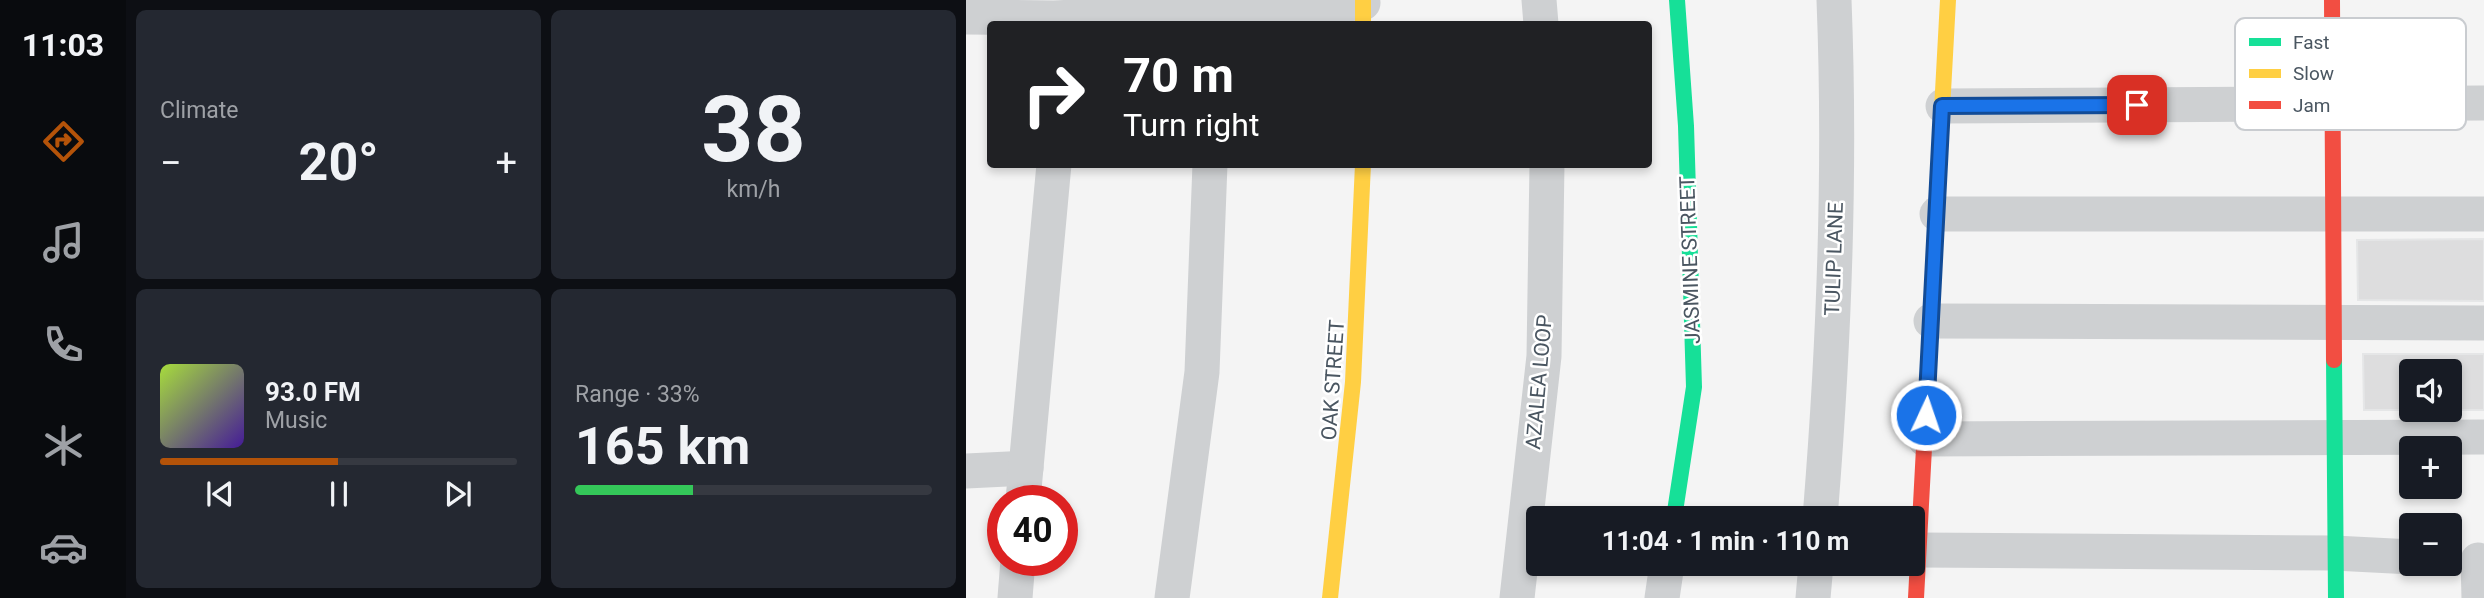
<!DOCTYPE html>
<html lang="en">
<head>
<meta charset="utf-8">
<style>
	:root { --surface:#171b24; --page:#242831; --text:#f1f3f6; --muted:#9ea1a6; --line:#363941; --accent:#b45309 }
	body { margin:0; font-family:Roboto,sans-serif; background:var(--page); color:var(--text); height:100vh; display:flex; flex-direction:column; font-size:26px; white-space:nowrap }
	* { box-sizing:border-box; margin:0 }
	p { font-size:23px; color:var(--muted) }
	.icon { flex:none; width:38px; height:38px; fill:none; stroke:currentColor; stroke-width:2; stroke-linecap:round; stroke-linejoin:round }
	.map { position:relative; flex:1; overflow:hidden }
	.panel { display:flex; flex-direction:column; gap:10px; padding:10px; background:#0d0f14; width:840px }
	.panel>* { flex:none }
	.hud { position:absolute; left:21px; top:21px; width:665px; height:147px; border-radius:7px; box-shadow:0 4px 10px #0003; background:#202124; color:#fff; overflow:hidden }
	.controls { position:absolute; left:1433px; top:359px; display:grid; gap:14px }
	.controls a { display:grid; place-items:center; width:63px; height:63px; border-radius:7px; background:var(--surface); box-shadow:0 4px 10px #0003; font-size:35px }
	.speed { position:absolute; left:21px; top:485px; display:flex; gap:14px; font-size:35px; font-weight:700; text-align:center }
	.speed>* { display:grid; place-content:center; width:91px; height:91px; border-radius:50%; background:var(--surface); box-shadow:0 4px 10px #0003; line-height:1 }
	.speed .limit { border:10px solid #d22; background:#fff; color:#111 }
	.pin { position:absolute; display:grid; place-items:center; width:60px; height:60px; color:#fff; margin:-30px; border-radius:14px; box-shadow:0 4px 10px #0006 }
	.me { position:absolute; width:77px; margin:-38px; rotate:3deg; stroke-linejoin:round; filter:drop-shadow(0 0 5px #0008) }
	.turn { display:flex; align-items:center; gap:24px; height:147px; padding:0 21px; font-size:32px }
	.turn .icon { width:91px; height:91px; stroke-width:2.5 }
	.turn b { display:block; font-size:49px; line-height:60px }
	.big { font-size:52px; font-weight:700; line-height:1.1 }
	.panel .tile { flex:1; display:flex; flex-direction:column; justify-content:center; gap:10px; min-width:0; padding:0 24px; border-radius:10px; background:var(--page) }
	.panel .dial { align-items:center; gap:0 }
	.dial b { font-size:91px; line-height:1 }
	.song { display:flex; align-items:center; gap:21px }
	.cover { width:84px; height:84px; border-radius:10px; background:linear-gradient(135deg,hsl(80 70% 55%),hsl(260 70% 35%)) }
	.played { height:7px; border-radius:4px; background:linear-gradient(90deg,var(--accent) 50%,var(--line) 50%) }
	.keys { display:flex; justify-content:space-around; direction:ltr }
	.heat { display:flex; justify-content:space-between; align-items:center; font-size:38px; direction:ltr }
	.charge { height:10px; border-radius:5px; background:linear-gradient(90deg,#34c759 33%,var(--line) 0) }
	.panel .tiles { flex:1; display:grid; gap:10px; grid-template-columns:repeat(2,1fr) }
	.trip { position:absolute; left:560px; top:506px; width:399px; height:70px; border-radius:7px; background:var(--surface); box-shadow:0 4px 10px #0003; font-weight:700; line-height:70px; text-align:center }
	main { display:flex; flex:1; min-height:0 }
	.dock { display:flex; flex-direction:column; width:126px; justify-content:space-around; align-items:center; background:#090b0e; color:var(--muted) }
	.dock .icon { width:49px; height:49px }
	.dock .on { color:var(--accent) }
	.dock b { font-size:32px; color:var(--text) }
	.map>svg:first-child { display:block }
	.building { fill:#ddddde; stroke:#e5e6e7; stroke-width:2; fill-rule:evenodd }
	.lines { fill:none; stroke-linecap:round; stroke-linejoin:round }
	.street { stroke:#ced0d2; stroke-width:35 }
	.fast { stroke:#16e098; stroke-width:16 }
	.slow { stroke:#ffcf43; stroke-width:16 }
	.jam { stroke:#f24e42; stroke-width:16 }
	.route-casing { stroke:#114b97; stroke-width:18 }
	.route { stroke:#1a73e8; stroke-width:12 }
	.labels { text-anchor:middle; stroke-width:5; stroke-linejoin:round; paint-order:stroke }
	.street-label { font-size:21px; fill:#4a5661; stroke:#fff }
	.key { fill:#fff; stroke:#c9ccd0; stroke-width:2 }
	.key-label { font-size:19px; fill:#4a5661 }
</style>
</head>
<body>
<main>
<nav class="dock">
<b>11:03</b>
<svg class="icon on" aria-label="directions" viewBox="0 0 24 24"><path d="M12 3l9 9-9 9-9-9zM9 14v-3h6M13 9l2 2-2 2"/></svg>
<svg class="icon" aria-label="music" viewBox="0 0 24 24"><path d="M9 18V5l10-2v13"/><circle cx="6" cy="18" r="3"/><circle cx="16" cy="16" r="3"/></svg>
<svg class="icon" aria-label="phone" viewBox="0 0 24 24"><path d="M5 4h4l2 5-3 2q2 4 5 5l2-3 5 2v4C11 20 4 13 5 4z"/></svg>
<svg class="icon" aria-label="climate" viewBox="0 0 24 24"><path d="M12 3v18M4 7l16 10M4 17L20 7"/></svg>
<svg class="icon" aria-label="car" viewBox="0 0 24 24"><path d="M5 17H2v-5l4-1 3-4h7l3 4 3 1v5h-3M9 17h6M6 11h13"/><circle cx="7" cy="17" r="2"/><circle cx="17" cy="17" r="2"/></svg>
</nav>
<section class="panel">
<div class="tiles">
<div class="tile"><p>Climate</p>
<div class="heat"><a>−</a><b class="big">20°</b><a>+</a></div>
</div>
<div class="tile dial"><b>38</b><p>km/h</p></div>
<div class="tile">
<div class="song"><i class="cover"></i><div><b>93.0 FM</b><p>Music</p></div></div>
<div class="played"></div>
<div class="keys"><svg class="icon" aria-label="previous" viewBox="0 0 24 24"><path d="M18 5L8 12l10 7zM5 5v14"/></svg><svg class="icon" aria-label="pause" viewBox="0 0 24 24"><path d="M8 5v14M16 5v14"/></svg><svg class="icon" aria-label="next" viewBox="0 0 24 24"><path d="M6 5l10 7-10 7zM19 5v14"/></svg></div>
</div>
<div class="tile"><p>Range · 33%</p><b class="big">165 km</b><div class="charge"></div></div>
</div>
</section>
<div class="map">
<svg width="1518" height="598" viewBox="0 0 1518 598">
	<rect width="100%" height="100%" fill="#f4f4f4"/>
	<g class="building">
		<polygon points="1518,239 1518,301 1392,300 1391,240"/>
		<path d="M1397,354H1518V410H1398ZM1446,371H1484V410H1446Z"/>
	</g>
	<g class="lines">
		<g class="street">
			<polyline points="573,0 575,24"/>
			<polyline points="0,17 88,18 397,3"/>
			<polyline points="977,106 1518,103"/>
			<polyline points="971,214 1518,214"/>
			<polyline points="965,321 1518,323"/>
			<polyline points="959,439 1518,437"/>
			<polyline points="0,471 60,468"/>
			<polyline points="57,500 88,164"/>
			<path d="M854,518C868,346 875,173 868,0"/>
			<polyline points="953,550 1368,553 1446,557"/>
			<polyline points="1512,560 1513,598"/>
			<polyline points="49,598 52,560"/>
			<polyline points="206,598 236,372 244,164"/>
			<polyline points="551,598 578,356 581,164"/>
			<polyline points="696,598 701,564"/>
			<polyline points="847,598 850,564"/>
		</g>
		<g class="fast">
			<polyline points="1368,360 1370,598"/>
			<polyline points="708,518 728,387 720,126 711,0"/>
		</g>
		<g class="slow">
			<polyline points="397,0 397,24"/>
			<polyline points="976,110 982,0"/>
			<polyline points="364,598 387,382 397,164"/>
		</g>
		<g class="jam">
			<polyline points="1366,0 1368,360"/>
			<polyline points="950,598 976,110"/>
		</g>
	</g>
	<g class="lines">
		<defs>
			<polyline id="route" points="960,415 976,106 1171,105"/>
		</defs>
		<use href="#route" class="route-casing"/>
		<use href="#route" class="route"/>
	</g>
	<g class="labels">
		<g class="street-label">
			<text transform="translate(868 259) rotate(-88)" y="7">TULIP LANE</text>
			<text transform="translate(724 260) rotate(-92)" y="7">JASMINE STREET</text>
			<text transform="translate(367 380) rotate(-86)" y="7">OAK STREET</text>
			<text transform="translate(573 382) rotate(-85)" y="7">AZALEA LOOP</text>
		</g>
	</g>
	<rect x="1269" y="18" width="231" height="112" rx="10" class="key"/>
	<rect x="1283" y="38" width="32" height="8" fill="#16e098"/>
	<rect x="1283" y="69" width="32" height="9" fill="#ffcf43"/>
	<rect x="1283" y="101" width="32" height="8" fill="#f24e42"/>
	<g class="key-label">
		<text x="1327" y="49">Fast</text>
		<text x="1327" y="80">Slow</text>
		<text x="1327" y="112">Jam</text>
	</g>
</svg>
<div class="controls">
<a><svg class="icon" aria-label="sound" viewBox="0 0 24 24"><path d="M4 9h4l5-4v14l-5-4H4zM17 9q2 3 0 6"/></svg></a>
<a>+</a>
<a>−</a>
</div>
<div class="speed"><div class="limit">40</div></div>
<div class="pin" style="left:1171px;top:105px;background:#d93025"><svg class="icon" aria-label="arrive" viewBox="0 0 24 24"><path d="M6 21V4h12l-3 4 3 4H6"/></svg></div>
<svg class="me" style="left:960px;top:415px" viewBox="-20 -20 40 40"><circle r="17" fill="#1a73e8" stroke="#fff" stroke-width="3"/><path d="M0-11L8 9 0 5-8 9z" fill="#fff"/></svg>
<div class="trip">11:04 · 1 min · 110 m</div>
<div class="hud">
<div class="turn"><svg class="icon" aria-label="right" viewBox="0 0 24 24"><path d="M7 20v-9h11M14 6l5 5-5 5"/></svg><div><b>70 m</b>Turn right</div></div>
</div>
</div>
</main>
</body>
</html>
